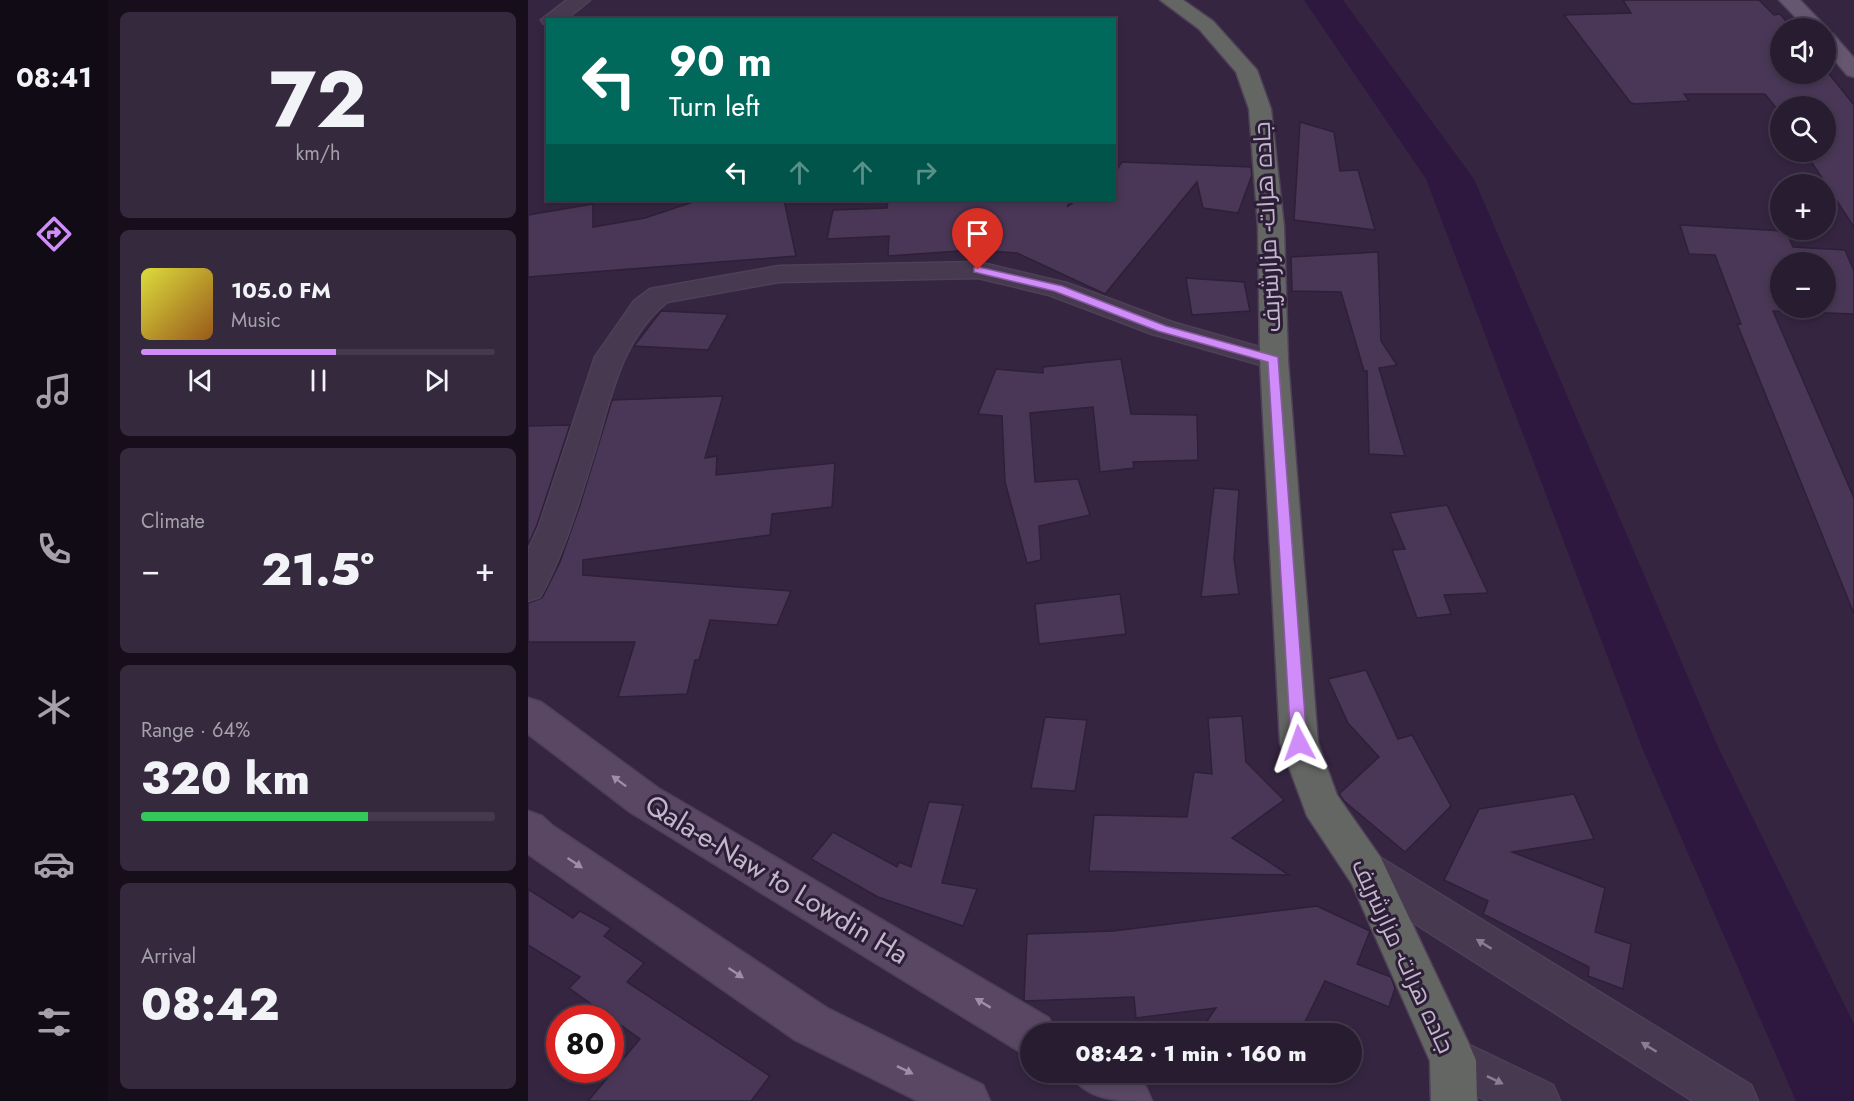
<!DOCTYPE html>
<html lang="en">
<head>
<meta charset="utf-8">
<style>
	:root { --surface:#281c31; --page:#34293d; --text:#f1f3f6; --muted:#a5a1ab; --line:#443a4d; --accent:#d08cf9 }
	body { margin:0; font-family:Jost,Cairo,sans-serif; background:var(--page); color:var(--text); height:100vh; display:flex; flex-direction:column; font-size:22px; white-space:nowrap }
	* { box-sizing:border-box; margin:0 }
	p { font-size:20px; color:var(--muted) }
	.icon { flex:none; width:33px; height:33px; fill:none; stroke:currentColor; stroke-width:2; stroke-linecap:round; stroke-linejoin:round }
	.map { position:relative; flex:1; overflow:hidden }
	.drawer { display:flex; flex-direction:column; gap:12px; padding:12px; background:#160f1b; width:420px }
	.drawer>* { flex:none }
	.guide { position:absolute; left:18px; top:18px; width:570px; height:183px; border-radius:0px; box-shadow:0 3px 9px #0003,0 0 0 2px var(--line); background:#00695c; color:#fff; overflow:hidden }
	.controls { position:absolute; left:1242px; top:18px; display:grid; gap:12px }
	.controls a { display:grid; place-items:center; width:66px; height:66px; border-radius:50%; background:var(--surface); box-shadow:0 3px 9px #0003,0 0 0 2px var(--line); font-size:30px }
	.speed { position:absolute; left:18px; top:1005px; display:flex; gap:12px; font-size:30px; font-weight:700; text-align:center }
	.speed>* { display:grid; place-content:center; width:78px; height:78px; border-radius:50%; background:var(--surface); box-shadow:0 3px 9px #0003,0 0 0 2px var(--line); line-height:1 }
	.speed .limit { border:9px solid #d22; background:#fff; color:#111 }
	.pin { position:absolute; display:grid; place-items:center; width:51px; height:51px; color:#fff; margin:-62px -26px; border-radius:50% 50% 50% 0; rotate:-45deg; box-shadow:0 0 6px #0007 }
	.pin .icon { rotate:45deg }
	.me { position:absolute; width:66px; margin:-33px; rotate:356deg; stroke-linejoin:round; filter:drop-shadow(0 0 4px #0008) }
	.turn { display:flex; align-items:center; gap:21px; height:126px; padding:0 24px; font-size:27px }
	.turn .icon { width:78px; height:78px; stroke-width:2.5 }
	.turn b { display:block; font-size:42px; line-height:51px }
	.lanes { display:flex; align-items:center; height:57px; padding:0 24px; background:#0003; justify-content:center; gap:30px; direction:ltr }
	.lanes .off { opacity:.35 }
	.big { font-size:45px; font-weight:800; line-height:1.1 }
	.drawer .tile { flex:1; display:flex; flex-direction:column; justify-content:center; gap:9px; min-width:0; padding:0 21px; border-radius:9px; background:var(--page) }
	.drawer .dial { align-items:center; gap:0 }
	.dial b { font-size:78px; line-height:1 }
	.song { display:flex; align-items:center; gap:18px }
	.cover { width:72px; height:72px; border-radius:9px; background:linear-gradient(135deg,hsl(60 70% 55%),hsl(30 70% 35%)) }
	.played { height:6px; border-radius:3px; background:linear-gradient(90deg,var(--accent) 55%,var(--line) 55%) }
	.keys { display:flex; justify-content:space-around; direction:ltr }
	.heat { display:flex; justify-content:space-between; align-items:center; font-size:33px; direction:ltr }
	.charge { height:9px; border-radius:4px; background:linear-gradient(90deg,#34c759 64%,var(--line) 0) }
	.trip { position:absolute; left:492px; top:1023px; width:342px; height:60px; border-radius:30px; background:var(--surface); box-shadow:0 3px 9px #0003,0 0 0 2px var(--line); font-weight:800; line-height:60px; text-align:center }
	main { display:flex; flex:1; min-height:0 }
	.tabs { display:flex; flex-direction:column; width:108px; justify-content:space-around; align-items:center; background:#100b14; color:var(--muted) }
	.tabs .icon { width:42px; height:42px }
	.tabs .on { color:var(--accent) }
	.tabs b { font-size:27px; color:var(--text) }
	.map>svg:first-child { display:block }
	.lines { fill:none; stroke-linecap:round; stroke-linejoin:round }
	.river { fill:#2f183f; fill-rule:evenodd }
	.building { fill:#4a3757; stroke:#2e2038; stroke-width:1.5; fill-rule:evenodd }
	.minor-casing { stroke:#4d4057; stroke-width:3 }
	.tertiary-casing { stroke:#4d4057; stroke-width:3 }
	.secondary-casing { stroke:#4d4057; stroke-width:3 }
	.primary-casing { stroke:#4d4057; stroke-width:3 }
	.trunk-casing { stroke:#4f4158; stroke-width:3 }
	.minor { fill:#473950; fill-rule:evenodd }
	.tertiary { fill:#473950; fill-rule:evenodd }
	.secondary { fill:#594763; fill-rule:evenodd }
	.primary { fill:#665770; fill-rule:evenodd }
	.trunk { fill:#646663; fill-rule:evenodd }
	.oneway { fill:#9e8fa7 }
	.oneway2 { fill:#8b7e94 }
	.route { fill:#d08cf9; stroke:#875ba2; stroke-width:1.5 }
	.labels { text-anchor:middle; stroke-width:6; stroke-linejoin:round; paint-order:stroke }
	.street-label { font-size:24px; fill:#c3b6cb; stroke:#2c1e36 }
	.near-street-label { font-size:28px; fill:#c3b6cb; stroke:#2c1e36 }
</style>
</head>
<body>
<main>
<nav class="tabs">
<b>08:41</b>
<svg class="icon on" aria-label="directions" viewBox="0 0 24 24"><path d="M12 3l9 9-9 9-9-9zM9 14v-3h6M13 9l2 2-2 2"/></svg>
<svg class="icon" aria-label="music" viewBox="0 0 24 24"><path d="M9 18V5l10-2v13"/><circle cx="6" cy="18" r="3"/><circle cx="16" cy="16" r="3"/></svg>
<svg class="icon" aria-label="phone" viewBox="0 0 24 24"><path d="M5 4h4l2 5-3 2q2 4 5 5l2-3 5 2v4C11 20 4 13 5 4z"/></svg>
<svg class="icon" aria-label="climate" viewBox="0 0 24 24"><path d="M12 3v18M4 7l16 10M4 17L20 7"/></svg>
<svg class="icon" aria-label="car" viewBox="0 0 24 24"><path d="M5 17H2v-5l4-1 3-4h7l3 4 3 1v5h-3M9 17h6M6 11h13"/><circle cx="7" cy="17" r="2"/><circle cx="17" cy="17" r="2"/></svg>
<svg class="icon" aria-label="filters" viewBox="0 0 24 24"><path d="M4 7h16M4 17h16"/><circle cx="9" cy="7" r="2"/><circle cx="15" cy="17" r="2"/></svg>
</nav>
<section class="drawer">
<div class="tile dial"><b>72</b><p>km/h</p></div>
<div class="tile">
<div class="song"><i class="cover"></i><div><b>105.0 FM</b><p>Music</p></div></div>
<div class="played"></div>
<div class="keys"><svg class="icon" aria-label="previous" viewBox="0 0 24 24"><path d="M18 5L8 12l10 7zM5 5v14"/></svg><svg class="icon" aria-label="pause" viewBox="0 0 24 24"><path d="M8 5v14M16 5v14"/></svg><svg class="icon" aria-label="next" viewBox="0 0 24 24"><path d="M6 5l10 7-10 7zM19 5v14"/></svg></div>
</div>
<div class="tile"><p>Climate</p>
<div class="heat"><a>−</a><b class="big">21.5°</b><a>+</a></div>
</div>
<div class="tile"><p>Range · 64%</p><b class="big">320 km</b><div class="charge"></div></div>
<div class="tile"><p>Arrival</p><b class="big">08:42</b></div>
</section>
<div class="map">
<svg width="1326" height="1101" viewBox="0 0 1326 1101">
	<rect width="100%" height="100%" fill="#352541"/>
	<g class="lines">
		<polygon class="river" points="776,0 815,0 946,179 1190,747 1326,1024 1326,1101 1268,1101 1115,750 898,179"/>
	</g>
	<g class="building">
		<polygon points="1095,0 1231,0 1246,15 1252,14 1264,28 1252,28 1252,74 1298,74 1298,70 1326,105 1326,227 1277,152 1298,152 1298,106 1252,106 1252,113 1237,94 1156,94 1161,101 1106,104 1102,102 1036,15 1103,13"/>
		<polygon points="772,122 806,132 812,171 830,170 847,230 766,220"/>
		<polygon points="594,162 723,167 724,175 710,213 675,208 669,182 577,294 489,253 445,250 360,256 361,236 299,239 305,210 359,208 360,200 543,200 539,207 549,200 586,200 586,174"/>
		<polygon points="171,200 256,200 268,256 0,277 0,215 65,204 65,227 117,218"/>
		<path d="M1152,225L1258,231L1265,247L1317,250L1326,271V314L1245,311L1326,498V614L1209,324H1213L1187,255L1161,254ZM1252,262H1298V308H1252Z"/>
		<polygon points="850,252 853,341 869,365 851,368 877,456 841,454 839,371 836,371 813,292 764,291 763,257"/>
		<polygon points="658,278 716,282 722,311 664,315"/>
		<polygon points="133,311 200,314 180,350 106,346"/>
		<polygon points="593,359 603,414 669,415 670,460 605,462 606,468 572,472 565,407 502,413 507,482 550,479 562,515 511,526 513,560 499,563 477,482 474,416 450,414 468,369 515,373 515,367"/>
		<polygon points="195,396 177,458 189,456 188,475 307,463 304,507 244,514 242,535 55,560 55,575 263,591 249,625 182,620 171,660 167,660 159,694 90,697 107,642 0,642 0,603 14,598 32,562 52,505 84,400"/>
		<polygon points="42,425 9,525 0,545 0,426"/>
		<polygon points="686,488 711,490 706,559 711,594 673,597"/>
		<polygon points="919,505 960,593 916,595 923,614 889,618 864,550 877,549 862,513"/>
		<polygon points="592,594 598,634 511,644 507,604"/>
		<polygon points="838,670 870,739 884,735 923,806 877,852 816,801 811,794 851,757 820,723 800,679"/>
		<polygon points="714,716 718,762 756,800 704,838 761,875 561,871 566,815 659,817 666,772 684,774 680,718"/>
		<polygon points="517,717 559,720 547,791 503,788"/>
		<polygon points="1046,794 1066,839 984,852 1077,888 1067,932 1103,944 1095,989 1060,976 1061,967 955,914 960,901 916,880 951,809"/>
		<polygon points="401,802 435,805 414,883 449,889 435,926 350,897 283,859 305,832 369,867 371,862 383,867"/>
		<polygon points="0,889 45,918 52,911 83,928 76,936 116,963 99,982 242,1076 223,1101 60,1101 112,1039 41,988 52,977 0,945"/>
		<polygon points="789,906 842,931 829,964 863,977 867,988 861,1007 797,981 771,1034 670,1034 688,1008 608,1018 606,997 496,1001 499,934 585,931"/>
	</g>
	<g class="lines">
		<defs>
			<g id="minor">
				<polygon points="39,0 62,0 37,20 20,20 20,25 16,24 13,20"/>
				<path d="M450,262L539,283L644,322L756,354L760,360L756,366L746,369L736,366L624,334L521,295L450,278L251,282L139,302C94,339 84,393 68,447C52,498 38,550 12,597L0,601V550L11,526L67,357L106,301L122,289L251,266Z"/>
			</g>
			<g id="tertiary">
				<polygon points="839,852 853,858 1223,1085 1230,1101 1165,1101 825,884 819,871 825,858"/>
				<polygon points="925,1037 1025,1085 1032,1101 959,1101 909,1076 902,1060 909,1044"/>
			</g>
			<g id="secondary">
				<polygon points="0,698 13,702 130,788 521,1018 527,1034 502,1034 502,1055 489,1050 102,812 0,734"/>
				<polygon points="0,811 14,816 25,826 299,1008 455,1085 462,1101 390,1101 267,1040 0,854"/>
				<path d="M541,1072H602L617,1085L624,1101C588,1101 558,1101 541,1072Z"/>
			</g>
			<g id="primary">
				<polygon points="1251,0 1272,0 1299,28 1298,30 1278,28"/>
				<polygon points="1298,32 1305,34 1326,58 1326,77 1319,75 1298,50"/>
			</g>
			<polygon id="trunk" points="632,0 655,0 685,21 729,70 743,109 756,227 760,360 790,743 809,795 853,858 941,1044 948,1060 949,1101 903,1101 902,1061 824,884 779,816 752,743 732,360 730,227 721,109 708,72 671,29"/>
		</defs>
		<use href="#minor" class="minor-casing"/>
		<use href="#tertiary" class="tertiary-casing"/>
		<use href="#secondary" class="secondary-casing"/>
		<use href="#primary" class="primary-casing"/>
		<use href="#trunk" class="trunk-casing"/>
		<use href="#minor" class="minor"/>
		<use href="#tertiary" class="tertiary"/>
		<use href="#secondary" class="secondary"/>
		<use href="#primary" class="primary"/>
		<use href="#trunk" class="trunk"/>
	</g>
	<defs><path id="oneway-solid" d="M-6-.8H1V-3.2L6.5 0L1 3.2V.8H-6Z" transform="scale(1.5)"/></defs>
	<g class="oneway">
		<use href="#oneway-solid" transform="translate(91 781) rotate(-143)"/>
		<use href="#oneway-solid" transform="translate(47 863) rotate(34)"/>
		<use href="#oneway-solid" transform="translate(208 973) rotate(34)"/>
		<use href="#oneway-solid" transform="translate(455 1003) rotate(-149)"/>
		<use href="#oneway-solid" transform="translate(377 1070) rotate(26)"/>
	</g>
	<g class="oneway2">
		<use href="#oneway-solid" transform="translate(956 944) rotate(-148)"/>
		<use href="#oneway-solid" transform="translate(1121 1047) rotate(-148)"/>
		<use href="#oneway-solid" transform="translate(967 1080) rotate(26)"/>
	</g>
	<polygon class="route" points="450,267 534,286 638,326 750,357 779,743 777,748 771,750 766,748 763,743 740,362 630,331 526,291 446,272 446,268"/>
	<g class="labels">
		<g class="street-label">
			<text transform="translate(739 227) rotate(-93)" y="8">جاده هرات- مزارشریف</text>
			<text transform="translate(875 956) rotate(65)" y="8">جاده هرات- مزارشریف</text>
		</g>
		<g class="near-street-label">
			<text transform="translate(249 879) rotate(31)" y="10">Qala-e-Naw to Lowdin Ha</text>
		</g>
	</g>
</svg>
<div class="controls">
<a><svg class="icon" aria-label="sound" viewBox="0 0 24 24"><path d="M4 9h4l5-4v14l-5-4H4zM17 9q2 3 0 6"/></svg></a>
<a><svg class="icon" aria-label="search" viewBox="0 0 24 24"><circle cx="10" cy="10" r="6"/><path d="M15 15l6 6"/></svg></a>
<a>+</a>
<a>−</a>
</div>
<div class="speed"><div class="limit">80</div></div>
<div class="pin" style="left:450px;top:270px;background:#d93025"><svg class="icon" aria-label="arrive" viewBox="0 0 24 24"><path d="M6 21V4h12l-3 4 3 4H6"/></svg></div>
<svg class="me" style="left:771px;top:743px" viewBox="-20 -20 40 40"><path d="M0-17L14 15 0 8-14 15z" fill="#d08cf9" stroke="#fff" stroke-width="4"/></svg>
<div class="trip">08:42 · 1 min · 160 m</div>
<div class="guide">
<div class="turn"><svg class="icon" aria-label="left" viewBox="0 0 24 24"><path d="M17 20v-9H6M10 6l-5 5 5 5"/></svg><div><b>90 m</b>Turn left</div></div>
<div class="lanes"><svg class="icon" aria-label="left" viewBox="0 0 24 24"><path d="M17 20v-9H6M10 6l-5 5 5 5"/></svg><svg class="icon off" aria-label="ahead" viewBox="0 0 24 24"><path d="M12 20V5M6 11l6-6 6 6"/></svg><svg class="icon off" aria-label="ahead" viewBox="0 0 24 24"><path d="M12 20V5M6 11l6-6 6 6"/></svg><svg class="icon off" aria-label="right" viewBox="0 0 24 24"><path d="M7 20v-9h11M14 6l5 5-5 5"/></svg></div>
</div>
</div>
</main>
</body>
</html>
